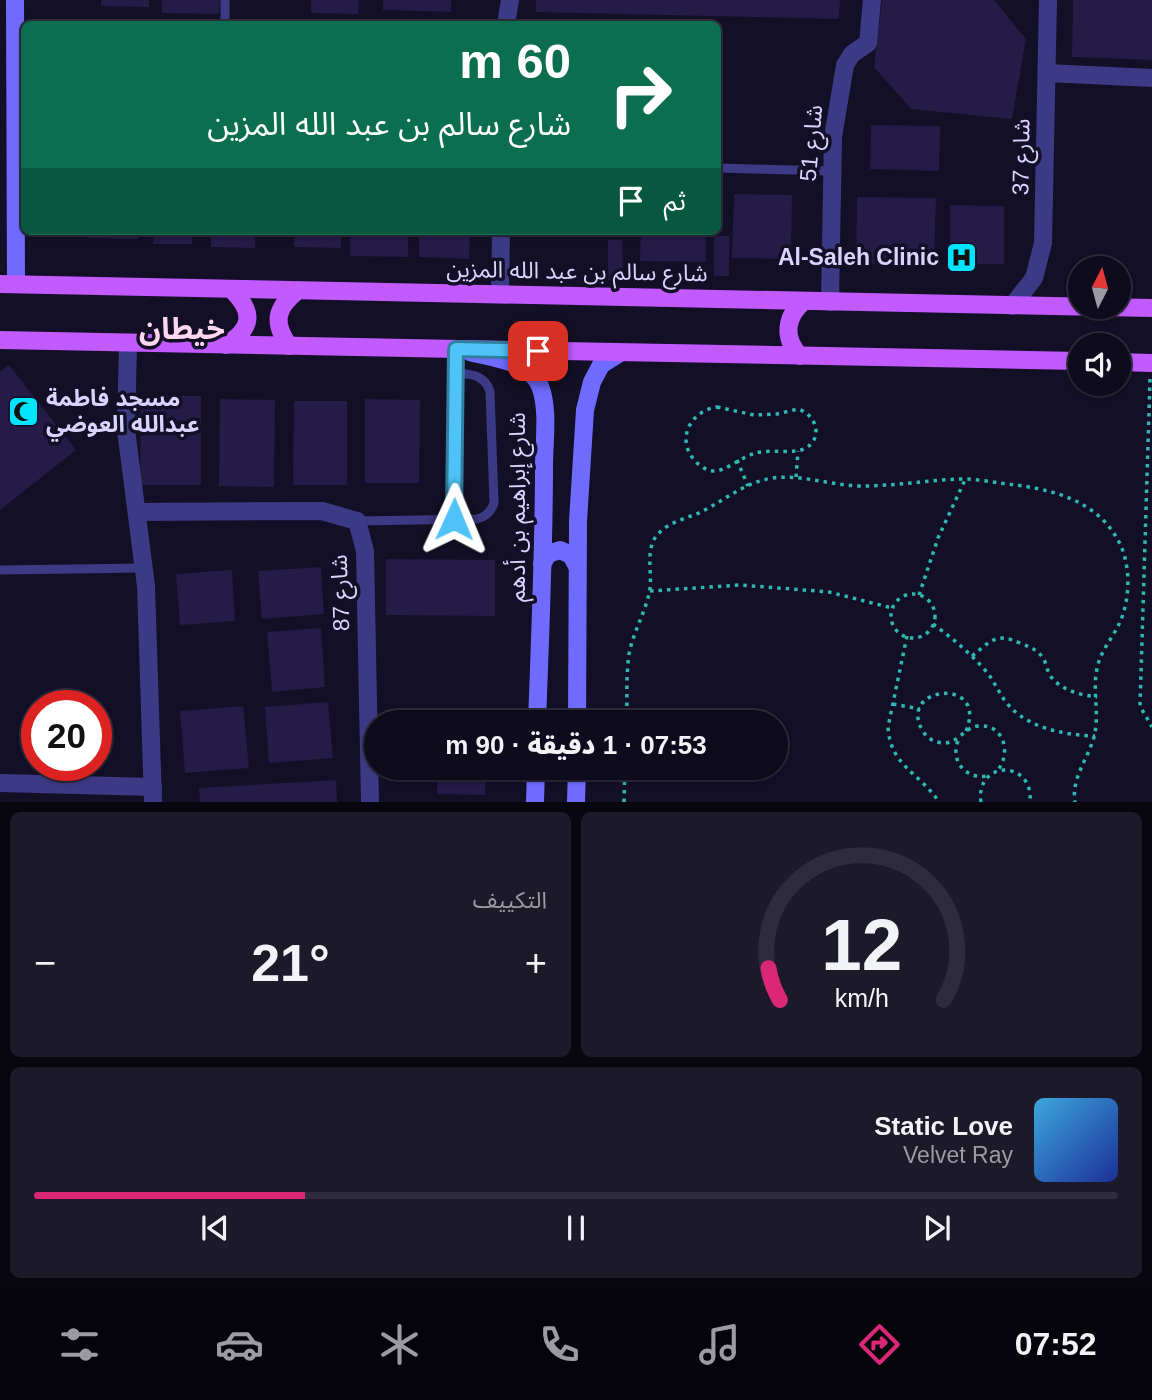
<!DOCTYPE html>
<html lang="ar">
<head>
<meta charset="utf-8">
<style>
	:root { --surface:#0e0b1c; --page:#1c1929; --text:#f1f3f6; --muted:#9b9ba3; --line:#2e2b3b; --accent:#db2777 }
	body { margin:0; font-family:Helvetica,"Noto Sans Arabic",sans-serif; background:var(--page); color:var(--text); direction:rtl; height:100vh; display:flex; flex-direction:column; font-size:26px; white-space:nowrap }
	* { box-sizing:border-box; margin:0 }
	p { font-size:23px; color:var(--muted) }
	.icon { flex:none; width:38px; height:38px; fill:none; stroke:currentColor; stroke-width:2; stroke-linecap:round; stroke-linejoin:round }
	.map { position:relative; height:802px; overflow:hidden; direction:ltr }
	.side { display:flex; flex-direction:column; gap:10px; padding:10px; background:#08060f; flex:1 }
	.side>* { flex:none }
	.hud { position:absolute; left:21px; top:21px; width:700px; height:214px; border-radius:10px; box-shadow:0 2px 5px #0004,0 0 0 2px var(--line); direction:rtl; background:#0b6e4f; color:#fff; overflow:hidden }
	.needle { width:46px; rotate:6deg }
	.fabs { position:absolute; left:1068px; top:256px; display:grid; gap:14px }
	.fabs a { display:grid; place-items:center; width:63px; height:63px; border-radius:50%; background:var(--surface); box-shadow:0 2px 5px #0004,0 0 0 2px var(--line); font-size:35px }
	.speed { position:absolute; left:21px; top:690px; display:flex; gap:14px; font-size:35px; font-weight:700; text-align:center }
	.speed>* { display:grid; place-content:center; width:91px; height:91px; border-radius:50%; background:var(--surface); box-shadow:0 2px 5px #0004,0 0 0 2px var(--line); line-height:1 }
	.speed .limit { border:10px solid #d22; background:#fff; color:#111 }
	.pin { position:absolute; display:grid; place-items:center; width:60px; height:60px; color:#fff; margin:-30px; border-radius:14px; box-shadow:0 4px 10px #0006 }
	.me { position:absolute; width:77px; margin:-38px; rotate:1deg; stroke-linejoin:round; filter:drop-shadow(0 0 5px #0008) }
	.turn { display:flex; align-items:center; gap:24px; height:147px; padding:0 35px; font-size:32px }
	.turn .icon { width:91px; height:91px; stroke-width:2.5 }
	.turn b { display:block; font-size:49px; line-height:60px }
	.then { display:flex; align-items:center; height:66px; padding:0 35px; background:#0003; gap:14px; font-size:26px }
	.big { font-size:52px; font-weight:800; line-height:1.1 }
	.side .tile { flex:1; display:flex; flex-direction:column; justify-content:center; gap:10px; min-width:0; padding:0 24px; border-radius:10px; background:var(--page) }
	.side .dial { align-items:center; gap:0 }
	.dial svg { height:182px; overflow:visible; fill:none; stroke:var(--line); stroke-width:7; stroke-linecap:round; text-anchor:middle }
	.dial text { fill:var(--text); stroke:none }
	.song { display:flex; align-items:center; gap:21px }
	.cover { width:84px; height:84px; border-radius:10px; background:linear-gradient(135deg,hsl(200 70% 55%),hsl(230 70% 35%)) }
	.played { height:7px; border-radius:4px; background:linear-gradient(90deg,var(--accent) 25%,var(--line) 25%) }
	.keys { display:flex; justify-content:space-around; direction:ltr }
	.heat { display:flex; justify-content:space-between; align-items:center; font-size:38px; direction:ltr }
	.side .tiles { flex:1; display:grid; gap:10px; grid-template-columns:1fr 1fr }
	.tile:last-child { grid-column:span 2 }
	.trip { position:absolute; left:364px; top:710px; width:424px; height:70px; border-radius:35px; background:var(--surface); box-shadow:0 2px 5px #0004,0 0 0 2px var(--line); font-weight:800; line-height:70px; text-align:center; direction:rtl }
	.tabs { display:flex; height:112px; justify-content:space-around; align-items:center; background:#06040b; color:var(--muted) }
	.tabs .icon { width:49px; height:49px }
	.tabs .on { color:var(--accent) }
	.tabs b { font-size:32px; color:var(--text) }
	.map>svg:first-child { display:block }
	.building { fill:#241b47 }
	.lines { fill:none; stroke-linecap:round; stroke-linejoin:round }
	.path { stroke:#2fb8b0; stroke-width:3.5; stroke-dasharray:3.5 5; stroke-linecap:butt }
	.lane { stroke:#3d3a85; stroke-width:9 }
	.street { stroke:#3d3a85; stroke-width:18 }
	.secondary { stroke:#6f6bff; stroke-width:18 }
	.primary { stroke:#c25bff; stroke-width:18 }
	.route-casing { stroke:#337fa1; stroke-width:18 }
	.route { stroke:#4fc3f7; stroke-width:12 }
	.labels { text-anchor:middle; stroke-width:7; stroke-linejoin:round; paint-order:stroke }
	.street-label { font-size:23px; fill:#d9d4ff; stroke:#130f26 }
	.poi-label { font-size:23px; font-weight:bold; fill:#d9d4ff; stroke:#130f26; text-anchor:end }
	.district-label { font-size:30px; font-weight:bold; fill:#ffd6f0; stroke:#130f26 }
</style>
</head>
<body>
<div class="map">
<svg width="1152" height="802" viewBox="0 0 1152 802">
	<rect width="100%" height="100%" fill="#130f26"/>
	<g class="building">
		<polygon points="101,0 149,0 149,7 101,6"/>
		<polygon points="162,0 220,0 219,14 162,13"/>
		<polygon points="311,0 359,0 358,14 311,13"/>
		<polygon points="383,0 451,0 451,12 383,10"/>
		<polygon points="536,0 840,0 839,19 536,12"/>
		<polygon points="882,0 994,0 1026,39 1012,119 911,109 874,67"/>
		<polygon points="1073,0 1152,0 1152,60 1072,57"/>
		<polygon points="871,125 940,126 939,171 870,169"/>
		<polygon points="734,194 792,195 791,259 732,258"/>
		<polygon points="857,197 936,198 934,266 856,264"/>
		<polygon points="950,205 1004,206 1004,264 950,264"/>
		<polygon points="89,231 139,231 138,239 88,238"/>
		<polygon points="154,231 192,231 192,244 153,244"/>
		<polygon points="211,231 255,231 255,248 211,247"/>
		<polygon points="294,231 341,231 341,248 294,247"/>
		<polygon points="350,231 408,231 408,257 350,256"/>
		<polygon points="419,231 470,231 469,259 419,257"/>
		<polygon points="641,231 706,231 706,262 640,261"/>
		<rect x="714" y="236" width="15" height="40"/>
		<polygon points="608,240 622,240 623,280 608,280"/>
		<polygon points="9,365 76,450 0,510 0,372"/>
		<polygon points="141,395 201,396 201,485 140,485"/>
		<polygon points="220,399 275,400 274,487 219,486"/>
		<polygon points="365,399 420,400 419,483 365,483"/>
		<polygon points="294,401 347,401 347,485 293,485"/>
		<polygon points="386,559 495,560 495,616 386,615"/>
		<polygon points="321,567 324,614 262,619 258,571"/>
		<polygon points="232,570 235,621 180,625 176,574"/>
		<polygon points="321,628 325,687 272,692 267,632"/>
		<polygon points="328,702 333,758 269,763 265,707"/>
		<polygon points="243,706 249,768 185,773 180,711"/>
		<polygon points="438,768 486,768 485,795 437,794"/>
		<polygon points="336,780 337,802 200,802 199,788"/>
	</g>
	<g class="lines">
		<g class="path">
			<polyline points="1150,379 1140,706 1152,727"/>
			<path d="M717,407L754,415L777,414L798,409C817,415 824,439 804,449C794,454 770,449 756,453C743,456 727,470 716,471C706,472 695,463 690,454C678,432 695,410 717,407Z"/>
			<polyline points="737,460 748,486"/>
			<polyline points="796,477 798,451"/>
			<polyline points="650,591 740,585 829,592 892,608"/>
			<circle cx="913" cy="616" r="22"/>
			<polyline points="919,595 938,538 965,480"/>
			<path d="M933,624C952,638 969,652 985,670C994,680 998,692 1006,702C1026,728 1064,735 1095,736"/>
			<path d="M907,636L888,727C890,766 920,773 939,802"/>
			<path d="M972,656C991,641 996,632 1020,643C1029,647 1037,649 1043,658C1047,664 1047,673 1052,678C1063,691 1081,695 1097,697"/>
			<polyline points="893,704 920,709"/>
			<path d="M627,723C627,700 626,676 629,654C633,633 644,615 649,594C654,574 643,549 659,533C669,522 688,518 701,512C725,500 745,482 773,478C802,474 832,486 862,486C895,486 929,480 962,479C974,479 987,481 999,483C1046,488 1097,497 1120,544C1131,567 1130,599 1120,622C1113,638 1100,651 1097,669C1092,691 1100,714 1094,737C1088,759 1071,778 1075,802"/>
			<path d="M966,731C989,675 895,687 923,731C927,739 936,743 945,743C959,742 964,728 978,726C1004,723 1012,754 997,771"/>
			<path d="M958,741C950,761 966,780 988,776"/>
			<polyline points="624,802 625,768"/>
			<path d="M981,802C975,760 1034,759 1030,802"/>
		</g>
		<g class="lane">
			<polyline points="225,24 225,0"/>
			<polyline points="718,168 832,171"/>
			<polyline points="454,519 456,349"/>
			<path d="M357,521L477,519C486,517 491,512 494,503L490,391C484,375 472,374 456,373"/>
			<polyline points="0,570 144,568"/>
		</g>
		<g class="street">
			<polyline points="506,24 510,0"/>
			<polyline points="1047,73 1152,78"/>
			<polyline points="500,293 501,231"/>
			<polyline points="830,302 833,137 845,65 852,54 868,43 872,0"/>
			<polyline points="1012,306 1034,278 1043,243 1048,0"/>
			<polyline points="128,343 126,430 146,586 153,802"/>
			<polyline points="138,512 322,511 357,521 365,551 370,802"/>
			<polyline points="0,783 153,787"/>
		</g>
		<g class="secondary">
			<polyline points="15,0 16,284"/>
			<path d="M470,352C492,358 530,361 540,386C549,409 544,441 544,466C544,551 540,637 537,723"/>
			<polyline points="542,564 548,554 560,550 571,555 577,566"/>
			<polyline points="577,723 578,521 585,410 592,382 601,365 620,353"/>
			<polyline points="535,802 536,768"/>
			<polyline points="576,802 577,768"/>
		</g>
		<g class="primary">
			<polyline points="0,284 1152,308"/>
			<polyline points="0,340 1080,361"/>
			<path d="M226,345C253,328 254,312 232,290"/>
			<path d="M289,346C273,323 275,309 297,291"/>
			<path d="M800,356C783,338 785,317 804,301"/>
			<polyline points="1118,362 1152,363"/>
		</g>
	</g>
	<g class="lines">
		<defs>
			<polyline id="route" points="454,519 456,349 538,351"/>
		</defs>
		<use href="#route" class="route-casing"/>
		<use href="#route" class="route"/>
	</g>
	<defs>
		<symbol id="hospital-square" viewBox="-11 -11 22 22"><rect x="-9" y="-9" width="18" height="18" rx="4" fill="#00e5ff" stroke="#130f26"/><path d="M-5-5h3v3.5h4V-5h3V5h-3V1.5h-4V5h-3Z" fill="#111"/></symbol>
		<symbol id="mosque-square" viewBox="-11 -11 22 22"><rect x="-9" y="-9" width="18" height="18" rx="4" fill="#00e5ff" stroke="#130f26"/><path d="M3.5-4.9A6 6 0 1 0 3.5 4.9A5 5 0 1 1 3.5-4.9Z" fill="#111"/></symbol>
	</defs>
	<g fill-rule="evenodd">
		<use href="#hospital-square" x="944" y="240" width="35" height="35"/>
		<use href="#mosque-square" x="6" y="394" width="35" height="35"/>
	</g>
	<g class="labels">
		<g class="street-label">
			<text transform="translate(811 143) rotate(-85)" y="8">51 شارع</text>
			<text transform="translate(1021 157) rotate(-89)" y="8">شارع 37</text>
			<text transform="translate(577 271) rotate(1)" y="8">شارع سالم بن عبد الله المزين</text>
			<text transform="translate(517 507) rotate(-90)" y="8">شارع إبراهيم بن أدهم</text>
			<text transform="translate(340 593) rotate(-92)" y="8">شارع 87</text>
		</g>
		<g class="poi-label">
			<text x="939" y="265">Al-Saleh Clinic</text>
			<text x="46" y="406" text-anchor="start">مسجد فاطمة<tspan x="46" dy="26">عبدالله العوضي</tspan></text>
		</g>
		<g class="district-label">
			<text x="182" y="339">خيطان</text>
		</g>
	</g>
</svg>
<div class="fabs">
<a><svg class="needle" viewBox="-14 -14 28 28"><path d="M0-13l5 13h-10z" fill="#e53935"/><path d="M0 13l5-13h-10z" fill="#9b9ba3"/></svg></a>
<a><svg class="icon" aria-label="sound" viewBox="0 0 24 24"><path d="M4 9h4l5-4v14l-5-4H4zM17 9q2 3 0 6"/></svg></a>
</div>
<div class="speed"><div class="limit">20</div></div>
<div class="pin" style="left:538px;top:351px;background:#d93025"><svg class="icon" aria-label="arrive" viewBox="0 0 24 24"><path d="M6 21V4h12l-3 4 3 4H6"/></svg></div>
<svg class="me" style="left:454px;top:519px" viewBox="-20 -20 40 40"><path d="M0-17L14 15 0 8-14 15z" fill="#4fc3f7" stroke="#fff" stroke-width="4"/></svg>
<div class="trip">07:53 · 1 دقيقة · 90 m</div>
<div class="hud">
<div class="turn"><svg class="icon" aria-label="right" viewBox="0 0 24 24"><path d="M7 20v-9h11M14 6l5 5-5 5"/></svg><div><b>60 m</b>شارع سالم بن عبد الله المزين</div></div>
<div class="then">ثم<svg class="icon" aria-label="arrive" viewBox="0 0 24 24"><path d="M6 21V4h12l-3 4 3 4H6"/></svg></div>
</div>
</div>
<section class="side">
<div class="tiles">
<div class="tile dial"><svg viewBox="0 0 100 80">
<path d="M14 69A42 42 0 1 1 86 69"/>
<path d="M14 69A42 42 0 0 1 9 55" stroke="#db2777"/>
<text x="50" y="56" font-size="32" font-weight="700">12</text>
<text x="50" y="72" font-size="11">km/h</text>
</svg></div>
<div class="tile"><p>التكييف</p>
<div class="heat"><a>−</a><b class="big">21°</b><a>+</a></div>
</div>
<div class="tile">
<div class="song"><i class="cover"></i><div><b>Static Love</b><p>Velvet Ray</p></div></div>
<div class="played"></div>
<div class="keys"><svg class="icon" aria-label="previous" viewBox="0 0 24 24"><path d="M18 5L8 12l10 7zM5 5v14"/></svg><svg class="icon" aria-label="pause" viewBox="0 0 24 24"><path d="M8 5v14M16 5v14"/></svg><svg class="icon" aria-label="next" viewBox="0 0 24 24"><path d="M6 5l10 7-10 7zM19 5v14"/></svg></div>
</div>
</div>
</section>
<nav class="tabs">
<b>07:52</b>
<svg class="icon on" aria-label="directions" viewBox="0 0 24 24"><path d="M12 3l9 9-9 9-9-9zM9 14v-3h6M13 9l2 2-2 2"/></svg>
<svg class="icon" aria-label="music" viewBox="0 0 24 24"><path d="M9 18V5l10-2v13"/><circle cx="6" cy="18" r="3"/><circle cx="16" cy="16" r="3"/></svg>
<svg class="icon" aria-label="phone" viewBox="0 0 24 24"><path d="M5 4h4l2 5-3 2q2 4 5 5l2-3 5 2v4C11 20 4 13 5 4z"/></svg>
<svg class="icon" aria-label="climate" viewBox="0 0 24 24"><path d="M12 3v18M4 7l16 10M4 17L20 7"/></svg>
<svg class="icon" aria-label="car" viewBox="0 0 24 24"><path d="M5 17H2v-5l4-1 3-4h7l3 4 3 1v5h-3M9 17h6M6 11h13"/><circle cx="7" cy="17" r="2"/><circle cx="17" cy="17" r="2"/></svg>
<svg class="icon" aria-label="filters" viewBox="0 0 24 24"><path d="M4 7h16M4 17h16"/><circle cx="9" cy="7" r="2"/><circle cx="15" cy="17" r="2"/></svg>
</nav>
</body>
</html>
